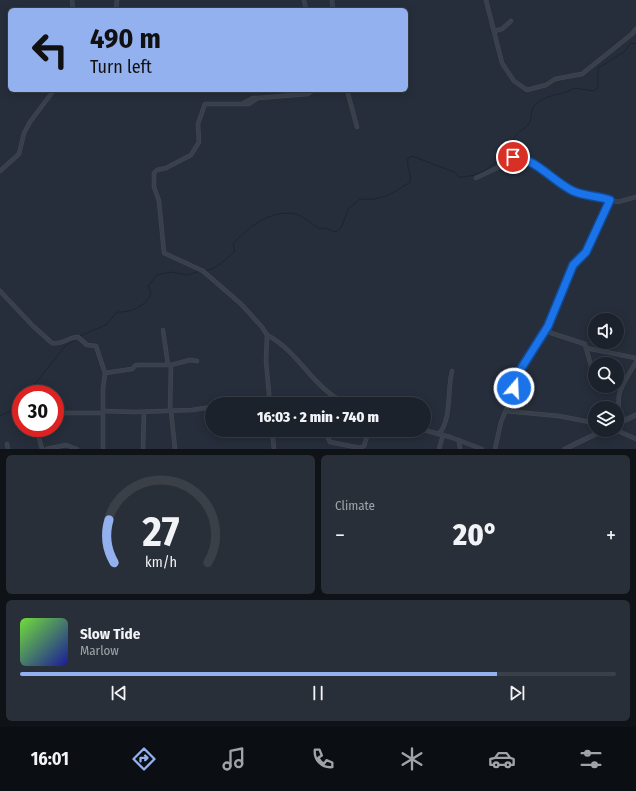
<!DOCTYPE html>
<html lang="en">
<head>
<meta charset="utf-8">
<style>
	:root { --surface:#1c222c; --page:#292f38; --text:#f1f3f6; --muted:#a0a4a9; --line:#3a3f48; --accent:#93b1ee }
	body { margin:0; font-family:"Fira Sans Condensed",sans-serif; background:var(--page); color:var(--text); height:100vh; display:flex; flex-direction:column; font-size:15px; white-space:nowrap }
	* { box-sizing:border-box; margin:0 }
	p { font-size:13px; color:var(--muted) }
	.icon { flex:none; width:22px; height:22px; fill:none; stroke:currentColor; stroke-width:2; stroke-linecap:round; stroke-linejoin:round }
	.map { position:relative; height:449px; overflow:hidden }
	.side { display:flex; flex-direction:column; gap:6px; padding:6px; background:#0f1318; flex:1 }
	.side>* { flex:none }
	.guide { position:absolute; left:8px; top:8px; width:400px; height:84px; border-radius:6px; box-shadow:0 2px 10px #0003,0 0 0 1px var(--line); background:#93b1ee; color:#111; overflow:hidden }
	.buttons { position:absolute; left:588px; top:313px; display:grid; gap:8px }
	.buttons a { display:grid; place-items:center; width:36px; height:36px; border-radius:50%; background:var(--surface); box-shadow:0 2px 10px #0003,0 0 0 1px var(--line); font-size:20px }
	.speed { position:absolute; left:12px; top:385px; display:flex; gap:8px; font-size:20px; font-weight:700; text-align:center }
	.speed>* { display:grid; place-content:center; width:52px; height:52px; border-radius:50%; background:var(--surface); box-shadow:0 2px 10px #0003,0 0 0 1px var(--line); line-height:1 }
	.speed .limit { border:6px solid #d22; background:#fff; color:#111 }
	.pin { position:absolute; display:grid; place-items:center; width:34px; height:34px; color:#fff; margin:-17px; border:2px solid #fff; border-radius:50%; box-shadow:0 1px 4px #0007 }
	.me { position:absolute; width:44px; margin:-22px; rotate:19deg; stroke-linejoin:round; filter:drop-shadow(0 0 3px #0008) }
	.turn { display:flex; align-items:center; gap:14px; height:84px; padding:0 16px; font-size:18px }
	.turn .icon { width:52px; height:52px; stroke-width:2.5 }
	.turn b { display:block; font-size:28px; line-height:34px }
	.big { font-size:30px; font-weight:800; line-height:1.1 }
	.side .widget { flex:1; display:flex; flex-direction:column; justify-content:center; gap:6px; min-width:0; padding:0 14px; border-radius:6px; background:var(--page) }
	.side .dial { align-items:center; gap:0 }
	.dial svg { height:104px; overflow:visible; fill:none; stroke:var(--line); stroke-width:7; stroke-linecap:round; text-anchor:middle }
	.dial text { fill:var(--text); stroke:none }
	.song { display:flex; align-items:center; gap:12px }
	.cover { width:48px; height:48px; border-radius:6px; background:linear-gradient(135deg,hsl(100 70% 55%),hsl(240 70% 35%)) }
	.played { height:4px; border-radius:2px; background:linear-gradient(90deg,var(--accent) 80%,var(--line) 80%) }
	.keys { display:flex; justify-content:space-around; direction:ltr }
	.heat { display:flex; justify-content:space-between; align-items:center; font-size:22px; direction:ltr }
	.side .tiles { flex:1; display:grid; gap:6px; grid-template-columns:1fr 1fr }
	.widget:last-child { grid-column:span 2 }
	.trip { position:absolute; left:205px; top:397px; width:226px; height:40px; border-radius:20px; background:var(--surface); box-shadow:0 2px 10px #0003,0 0 0 1px var(--line); font-weight:800; line-height:40px; text-align:center }
	.menu { display:flex; height:64px; justify-content:space-around; align-items:center; background:#0b0e12; color:var(--muted) }
	.menu .icon { width:28px; height:28px }
	.menu .current { color:var(--accent) }
	.menu b { font-size:18px; color:var(--text) }
	.map>svg:first-child { display:block }
	.lines { fill:none; stroke-linecap:round; stroke-linejoin:round }
	.stream { stroke:#1a2437; stroke-width:1 }
	.minor-casing { stroke:#424954; stroke-width:4.5 }
	.tertiary-casing { stroke:#424954; stroke-width:5 }
	.minor { stroke:#39404b; stroke-width:3.5 }
	.tertiary { stroke:#39404b; stroke-width:4 }
	.route-casing { stroke:#114b97; stroke-width:10 }
	.route { stroke:#1a73e8; stroke-width:7 }
</style>
</head>
<body>
<div class="map">
<svg width="636" height="449" viewBox="0 0 636 449">
	<rect width="100%" height="100%" fill="#262e3b"/>
	<g class="lines">
		<g class="stream">
			<path d="M204,271C217,269 226,259 235,251L233,244C248,227 271,209 296,214C303,216 313,225 320,229L326,228L335,232L341,228L349,208L360,199C382,201 392,194 410,182C412,173 406,168 408,158L412,156L454,172L459,177C489,177 503,156 517,134C520,130 526,128 529,124C532,119 530,111 534,106C546,93 562,96 575,88L593,91L598,88V68L624,52L631,43L636,44"/>
			<path d="M80,336L106,325L117,312C130,313 147,306 151,293L148,286L157,275L171,272L187,275L201,271"/>
			<polyline points="27,394 65,346 76,339"/>
			<polyline points="0,416 17,408 21,402"/>
		</g>
		<defs>
			<g id="minor">
				<polyline points="72,0 73,10"/>
				<polyline points="304,0 306,10"/>
				<polyline points="332,0 333,10"/>
				<polyline points="486,0 502,63 514,81 527,90 546,85 555,79 582,74 632,34 636,29"/>
				<polyline points="116,10 117,0"/>
				<polyline points="494,31 502,29 511,21"/>
				<polyline points="347,90 357,127"/>
				<polyline points="244,103 253,98 258,98"/>
				<polyline points="0,171 19,154 24,133 30,122 54,90"/>
				<polyline points="476,178 497,168 509,158 518,157 531,162 573,191 618,202 636,197"/>
				<path d="M0,291L33,326L52,343C63,345 69,337 78,337L87,345L96,346L105,373L103,389V449"/>
				<polyline points="163,330 168,365"/>
				<polyline points="545,331 585,344 591,366 595,371"/>
				<path d="M267,335C299,351 314,391 348,404"/>
				<polyline points="586,348 636,358"/>
				<polyline points="105,373 132,369 136,365 171,365 190,360 197,361"/>
				<polyline points="617,378 624,380"/>
				<polyline points="270,404 266,361 267,335 262,327 241,304 203,271 164,253 159,201 154,187 154,173 157,170 166,168 191,155 199,142 198,124 205,104 249,104 258,98 308,94 314,90"/>
				<polyline points="284,404 305,403 334,397"/>
				<polyline points="103,411 135,412 192,410 212,407"/>
				<polyline points="170,411 171,365"/>
				<polyline points="171,411 175,449"/>
				<polyline points="506,411 559,416 595,423"/>
				<polyline points="55,413 103,413"/>
				<path d="M621,422C614,391 622,387 636,362"/>
				<polyline points="40,428 39,438 42,449"/>
				<polyline points="272,430 274,449"/>
				<polyline points="315,430 327,436 330,442 360,448 364,446 369,430"/>
				<polyline points="424,430 450,437 482,449"/>
				<polyline points="616,430 636,439"/>
				<path d="M439,434C452,419 447,390 452,371"/>
				<polyline points="459,440 460,449"/>
				<polyline points="7,444 8,449"/>
				<polyline points="47,449 66,445 77,449"/>
				<polyline points="143,449 144,412"/>
				<polyline points="439,449 443,435"/>
				<path d="M495,449L501,422L513,393L517,375L548,326L575,262C588,253 589,243 595,230C599,219 605,211 609,201"/>
			</g>
			<g id="tertiary">
				<polyline points="617,424 636,415"/>
				<polyline points="565,449 604,430"/>
			</g>
		</defs>
		<use href="#minor" class="minor-casing"/>
		<use href="#tertiary" class="tertiary-casing"/>
		<use href="#minor" class="minor"/>
		<use href="#tertiary" class="tertiary"/>
	</g>
	<g class="lines">
		<defs>
			<path id="route" d="M513,157C537,159 552,181 573,191C584,196 598,196 610,200L586,252L573,265L548,326L517,375L514,388"/>
		</defs>
		<use href="#route" class="route-casing"/>
		<use href="#route" class="route"/>
	</g>
</svg>
<div class="buttons">
<a><svg class="icon" aria-label="sound" viewBox="0 0 24 24"><path d="M4 9h4l5-4v14l-5-4H4zM17 9q2 3 0 6"/></svg></a>
<a><svg class="icon" aria-label="search" viewBox="0 0 24 24"><circle cx="10" cy="10" r="6"/><path d="M15 15l6 6"/></svg></a>
<a><svg class="icon" aria-label="layers" viewBox="0 0 24 24"><path d="M12 4l9 5-9 5-9-5zM3 14l9 5 9-5"/></svg></a>
</div>
<div class="speed"><div class="limit">30</div></div>
<div class="pin" style="left:513px;top:157px;background:#d93025"><svg class="icon" aria-label="arrive" viewBox="0 0 24 24"><path d="M6 21V4h12l-3 4 3 4H6"/></svg></div>
<svg class="me" style="left:514px;top:388px" viewBox="-20 -20 40 40"><circle r="17" fill="#1a73e8" stroke="#fff" stroke-width="3"/><path d="M0-11L8 9 0 5-8 9z" fill="#fff"/></svg>
<div class="trip">16:03 · 2 min · 740 m</div>
<div class="guide">
<div class="turn"><svg class="icon" aria-label="left" viewBox="0 0 24 24"><path d="M17 20v-9H6M10 6l-5 5 5 5"/></svg><div><b>490 m</b>Turn left</div></div>
</div>
</div>
<section class="side">
<div class="tiles">
<div class="widget dial"><svg viewBox="0 0 100 80">
<path d="M14 69A42 42 0 1 1 86 69"/>
<path d="M14 69A42 42 0 0 1 10 36" stroke="#93b1ee"/>
<text x="50" y="56" font-size="32" font-weight="700">27</text>
<text x="50" y="72" font-size="11">km/h</text>
</svg></div>
<div class="widget"><p>Climate</p>
<div class="heat"><a>−</a><b class="big">20°</b><a>+</a></div>
</div>
<div class="widget">
<div class="song"><i class="cover"></i><div><b>Slow Tide</b><p>Marlow</p></div></div>
<div class="played"></div>
<div class="keys"><svg class="icon" aria-label="previous" viewBox="0 0 24 24"><path d="M18 5L8 12l10 7zM5 5v14"/></svg><svg class="icon" aria-label="pause" viewBox="0 0 24 24"><path d="M8 5v14M16 5v14"/></svg><svg class="icon" aria-label="next" viewBox="0 0 24 24"><path d="M6 5l10 7-10 7zM19 5v14"/></svg></div>
</div>
</div>
</section>
<nav class="menu">
<b>16:01</b>
<svg class="icon current" aria-label="directions" viewBox="0 0 24 24"><path d="M12 3l9 9-9 9-9-9zM9 14v-3h6M13 9l2 2-2 2"/></svg>
<svg class="icon" aria-label="music" viewBox="0 0 24 24"><path d="M9 18V5l10-2v13"/><circle cx="6" cy="18" r="3"/><circle cx="16" cy="16" r="3"/></svg>
<svg class="icon" aria-label="phone" viewBox="0 0 24 24"><path d="M5 4h4l2 5-3 2q2 4 5 5l2-3 5 2v4C11 20 4 13 5 4z"/></svg>
<svg class="icon" aria-label="climate" viewBox="0 0 24 24"><path d="M12 3v18M4 7l16 10M4 17L20 7"/></svg>
<svg class="icon" aria-label="car" viewBox="0 0 24 24"><path d="M5 17H2v-5l4-1 3-4h7l3 4 3 1v5h-3M9 17h6M6 11h13"/><circle cx="7" cy="17" r="2"/><circle cx="17" cy="17" r="2"/></svg>
<svg class="icon" aria-label="filters" viewBox="0 0 24 24"><path d="M4 7h16M4 17h16"/><circle cx="9" cy="7" r="2"/><circle cx="15" cy="17" r="2"/></svg>
</nav>
</body>
</html>
